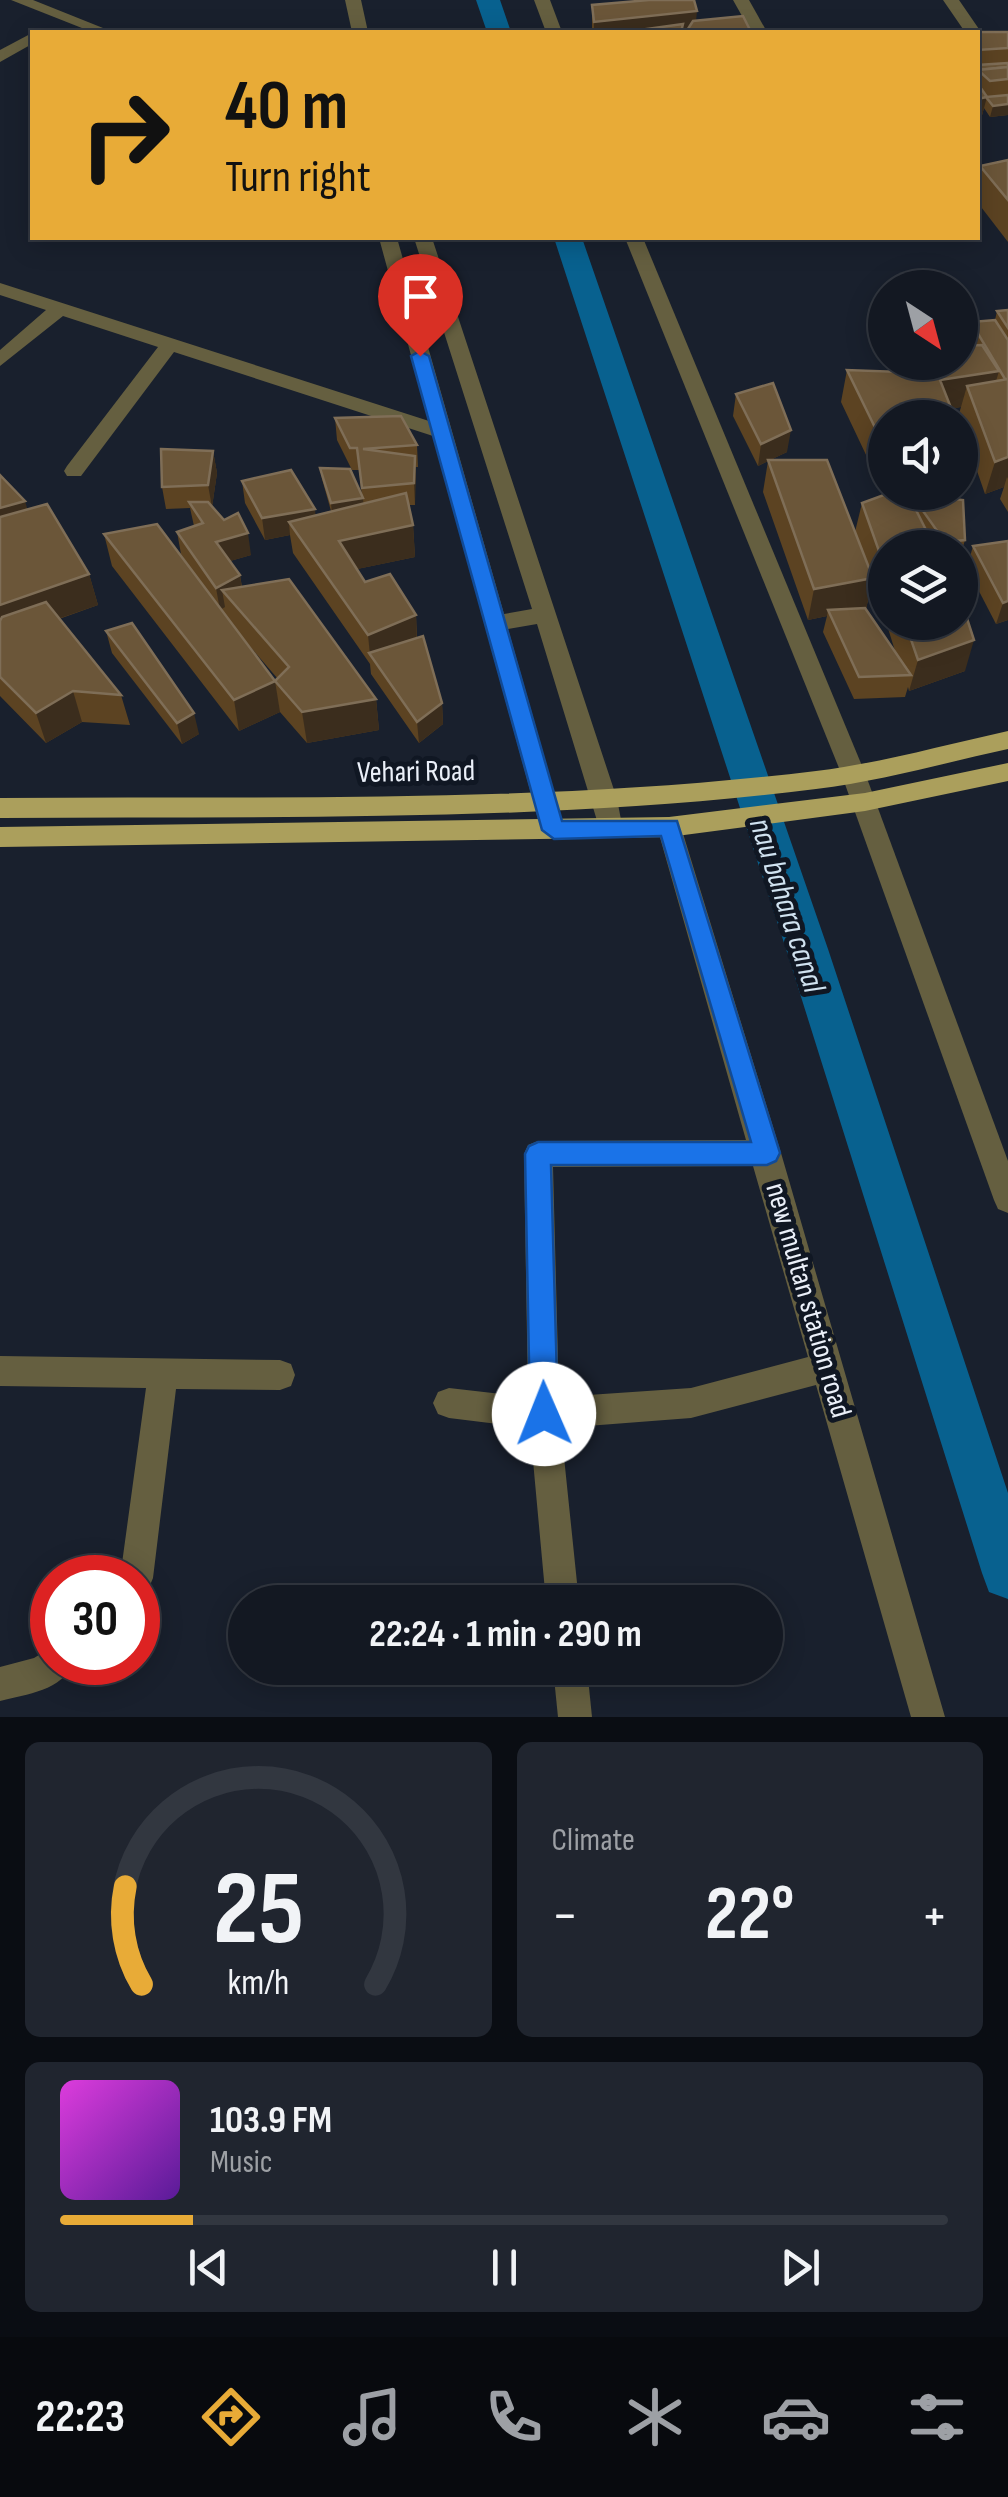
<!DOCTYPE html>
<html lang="en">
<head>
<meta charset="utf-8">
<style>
	:root { --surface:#131822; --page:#20252f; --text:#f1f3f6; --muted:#9da0a5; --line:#323740; --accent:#e8ab37 }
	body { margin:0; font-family:"Sofia Sans Condensed",sans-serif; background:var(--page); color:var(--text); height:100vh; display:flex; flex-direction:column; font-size:38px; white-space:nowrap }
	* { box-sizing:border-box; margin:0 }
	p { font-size:32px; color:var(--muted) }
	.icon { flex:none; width:55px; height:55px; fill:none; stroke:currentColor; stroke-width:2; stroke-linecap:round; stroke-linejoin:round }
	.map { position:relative; height:1717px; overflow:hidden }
	.details { display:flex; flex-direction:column; gap:25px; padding:25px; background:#0a0d13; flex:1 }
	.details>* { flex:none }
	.banner { position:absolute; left:30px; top:30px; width:950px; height:210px; border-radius:0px; box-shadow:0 5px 25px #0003,0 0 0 2px var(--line); background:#e8ab37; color:#111; overflow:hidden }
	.needle { width:65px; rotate:144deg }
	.controls { position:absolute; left:868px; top:270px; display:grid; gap:20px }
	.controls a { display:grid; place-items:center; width:110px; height:110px; border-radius:50%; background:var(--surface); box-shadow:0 5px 25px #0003,0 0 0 2px var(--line); font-size:50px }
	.speed { position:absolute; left:30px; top:1555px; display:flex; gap:20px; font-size:50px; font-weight:700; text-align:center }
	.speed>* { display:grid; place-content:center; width:130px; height:130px; border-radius:50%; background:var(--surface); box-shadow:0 5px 25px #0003,0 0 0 2px var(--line); line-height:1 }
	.speed .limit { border:15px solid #d22; background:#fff; color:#111 }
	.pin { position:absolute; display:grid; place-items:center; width:85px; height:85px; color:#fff; margin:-102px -42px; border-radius:50% 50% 50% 0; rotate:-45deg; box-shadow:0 0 10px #0007 }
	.pin .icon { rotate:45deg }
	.me { position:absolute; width:110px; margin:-55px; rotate:359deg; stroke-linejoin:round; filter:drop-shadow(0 0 8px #0008) }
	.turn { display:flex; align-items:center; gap:35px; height:210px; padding:0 30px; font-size:45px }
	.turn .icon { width:130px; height:130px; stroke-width:2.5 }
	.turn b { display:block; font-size:70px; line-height:85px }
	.big { font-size:75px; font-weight:700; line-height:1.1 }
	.details .widget { flex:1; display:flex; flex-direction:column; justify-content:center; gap:15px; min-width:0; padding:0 35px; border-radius:15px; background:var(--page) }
	.details .dial { align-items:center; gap:0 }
	.dial svg { height:260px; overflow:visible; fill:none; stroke:var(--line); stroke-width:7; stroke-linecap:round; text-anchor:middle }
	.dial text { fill:var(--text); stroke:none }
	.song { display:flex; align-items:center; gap:30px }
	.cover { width:120px; height:120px; border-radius:15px; background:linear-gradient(135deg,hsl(300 70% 55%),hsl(270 70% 35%)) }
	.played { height:10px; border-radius:5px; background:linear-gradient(90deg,var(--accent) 15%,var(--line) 15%) }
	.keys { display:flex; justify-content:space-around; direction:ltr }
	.heat { display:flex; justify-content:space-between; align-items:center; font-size:55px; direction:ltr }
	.details .tiles { flex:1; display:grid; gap:25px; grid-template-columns:1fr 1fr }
	.widget:last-child { grid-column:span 2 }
	.trip { position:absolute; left:228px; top:1585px; width:555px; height:100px; border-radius:50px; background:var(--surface); box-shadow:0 5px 25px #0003,0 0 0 2px var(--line); font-weight:700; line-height:100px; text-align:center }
	.menu { display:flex; height:160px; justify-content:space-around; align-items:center; background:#080a0e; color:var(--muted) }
	.menu .icon { width:70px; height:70px }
	.menu .current { color:var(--accent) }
	.menu b { font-size:45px; color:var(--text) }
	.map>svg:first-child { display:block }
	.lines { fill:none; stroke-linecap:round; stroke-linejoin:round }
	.canal { fill:#08618f; fill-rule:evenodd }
	.minor { fill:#655f40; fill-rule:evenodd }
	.tertiary { fill:#655f40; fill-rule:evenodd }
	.primary { fill:#ab9f5c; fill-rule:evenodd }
	.wall { fill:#5c4322; fill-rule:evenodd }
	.shaded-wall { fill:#3b2d1d }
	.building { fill:#6b5639; stroke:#7f6e57; stroke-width:2.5 }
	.route { fill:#1a73e8; stroke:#114b97; stroke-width:2.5 }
	.labels { text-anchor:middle; stroke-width:10; stroke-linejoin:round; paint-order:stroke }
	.street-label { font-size:30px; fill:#ebf0f9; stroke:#101723 }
	.water-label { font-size:32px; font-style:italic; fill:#d0e2f0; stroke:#101723 }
</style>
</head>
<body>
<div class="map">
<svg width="1008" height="1717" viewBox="0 0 1008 1717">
	<rect width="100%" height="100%" fill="#19202d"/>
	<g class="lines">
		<g class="canal">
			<polygon points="476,0 500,0 511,32 487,32"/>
			<polygon points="554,238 582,238 828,949 1008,1493 1008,1599 989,1592 982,1573 786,949"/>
		</g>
		<g class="minor">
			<polygon points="11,0 33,0 113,32 92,32"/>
			<polygon points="345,0 361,0 368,32 352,32"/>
			<polygon points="534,0 550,0 562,32 546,32"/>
			<polygon points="733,0 749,0 767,32 751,32"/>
			<polygon points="943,0 959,0 981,32 979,35 965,32"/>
			<polygon points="32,33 32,44 0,62 0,50"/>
			<polygon points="379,238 397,238 504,614 532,609 414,238 432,238 617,799 623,830 620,837 602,837 537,624 508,629 565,830 562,837 544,837 541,830 433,436 174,352 81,476 67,476 64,471 67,466 158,347 63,316 0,366 0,350 46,310 0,295 0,283 429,421"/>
			<polygon points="625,238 643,238 865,773 862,780 844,780 841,773"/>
			<path d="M669,817L678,820L681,827L781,1153L945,1717H911L816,1385L691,1418L561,1428L579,1602H546L530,1428L449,1418L438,1414L433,1403L438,1392L449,1388L528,1397L524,1154L528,1145L538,1141L746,1140L657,827L660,820ZM753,1166L808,1357L691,1388L559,1397L553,1167Z"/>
			<polygon points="0,1356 280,1360 291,1364 295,1375 291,1386 280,1390 176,1389 153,1578 148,1590 138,1594 138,1578 120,1578 146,1388 0,1386"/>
			<path d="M52,1647V1662H74C62,1691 27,1694 0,1701V1667L34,1658Z"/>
			<polygon points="553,1668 587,1668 592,1717 558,1717"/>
		</g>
		<polygon class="tertiary" points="853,764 862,766 865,773 1008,1161 1008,1213 998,1209 994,1200 841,773 844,766"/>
		<g class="primary">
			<path d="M1008,731V749C944,763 881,781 816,789C546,823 271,816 0,818V798C271,796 546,804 816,771C881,763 944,745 1008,731Z"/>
			<polygon points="1008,763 1008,781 865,811 669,837 0,847 0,827 669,817 865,793"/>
		</g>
	</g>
	<g class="wall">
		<polygon points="592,5 696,21 751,32 592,32"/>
		<polygon points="978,32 1008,32 1008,115 990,117 984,108 981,119 978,99"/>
		<polygon points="1008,160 1008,242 978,203 978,177 980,166"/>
		<polygon points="1008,310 1008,512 1000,499 1004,487 985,494 960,422 960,418 958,417 961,407 885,418 885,492 950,492 930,496 965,540 960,557 960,548 885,548 885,621 872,583 866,609 896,654 886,622 960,622 965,671 909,691 908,687 905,697 854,699 823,632 827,616 808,620 763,492 768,461 758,466 733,416 736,394 787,452 770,460 855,532 862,503 885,495 841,402 847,370 892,372 894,362 960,362 967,346 971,322 995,320 997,311"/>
		<polygon points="335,418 417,445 418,467 415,467 415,505 409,505 413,525 415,557 357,569 365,582 416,615 417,638 442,703 443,724 419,743 371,674 370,664 293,553 290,535 265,540 245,503 242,481 315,515 331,511 322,479 320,468 362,497 359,470 352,470 337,440"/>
		<path d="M213,451L217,473L212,507L251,555L230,561L240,575L242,587L376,699L379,730L307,743L280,712L239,731L112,566L104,534L199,581L181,554L177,532L194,526L190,508L166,509L162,487ZM247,643L278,679L275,681Z"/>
		<polygon points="0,475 27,509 89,574 98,605 59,619 121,695 130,725 82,722 46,743 0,696"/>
		<polygon points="1008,541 1008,620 996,624 967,568 973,546"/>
		<polygon points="106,631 199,734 182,744 112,653"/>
	</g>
	<g class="shaded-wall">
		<polygon points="697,11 695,32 594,32 594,22"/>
		<polygon points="987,97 981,119 978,120 978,99"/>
		<polygon points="1008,104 1008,115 990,117 993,106"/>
		<polygon points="999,371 990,402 967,386 961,407 932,412 940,380"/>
		<polygon points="791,430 787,452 758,466 761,444"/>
		<polygon points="213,451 217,473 212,507 208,485"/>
		<polygon points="415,456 416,478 415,505 414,483"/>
		<polygon points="1008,457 1008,479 1007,477 1004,487 985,494 995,462"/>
		<polygon points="972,459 963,490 960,491 960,461"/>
		<polygon points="892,492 950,492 915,499 911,494 910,500"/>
		<polygon points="363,498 364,510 332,514 331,503"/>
		<polygon points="25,501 34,532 0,542 0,508"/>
		<polygon points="315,509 317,531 289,522 290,535 265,540 262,518"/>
		<polygon points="413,525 415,557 343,572 339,541"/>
		<polygon points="248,533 251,555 220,564 216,542"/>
		<polygon points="89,574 98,605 0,639 0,605"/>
		<polygon points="240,575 243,597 222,590 225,607 220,610 216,588"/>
		<polygon points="873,578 866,609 828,610 827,616 808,620 814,589"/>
		<polygon points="1008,601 1008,620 996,624 1003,603"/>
		<polygon points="416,615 417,646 370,655 368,635"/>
		<polygon points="974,640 965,671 909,691 918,660"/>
		<polygon points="275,681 280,712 239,731 234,700"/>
		<polygon points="73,691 82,722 46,743 36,713"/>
		<polygon points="376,699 379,730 307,743 302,712"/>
		<polygon points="442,703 443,724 419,743 417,722"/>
		<polygon points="194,713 199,734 182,744 177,723"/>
	</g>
	<g class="building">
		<polygon points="649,0 694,0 697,11 594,22 592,5"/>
		<polygon points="743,16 751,32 686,32 693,21"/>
		<polygon points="683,24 681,32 625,32"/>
		<polygon points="972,32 1008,32 1008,48 978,50 978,32"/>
		<polygon points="1008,63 1008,67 978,70 978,73 978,65"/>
		<polygon points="1008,67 1008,79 990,81 978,70"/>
		<polygon points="978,84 987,97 978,99"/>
		<polygon points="1008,95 1008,104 993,106 986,97"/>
		<polygon points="1008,160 1008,200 980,166"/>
		<polygon points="1008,310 1008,328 997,311"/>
		<polygon points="995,320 1008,340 1008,379 1005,379 971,322"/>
		<polygon points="982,345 999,371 940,380 955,418 885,418 885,448 847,370 901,372 899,362 960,362 960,346"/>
		<polygon points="1008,379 1008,457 995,462 967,386"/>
		<polygon points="773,383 791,430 761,444 736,394"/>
		<polygon points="401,416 417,445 363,449 415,456 414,483 362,488 357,448 350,448 335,418"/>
		<polygon points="960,429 972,459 960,461"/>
		<polygon points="161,449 213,451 208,485 162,487"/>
		<polygon points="768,460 827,460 873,578 814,589"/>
		<polygon points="320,468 350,469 363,498 331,503"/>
		<polygon points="291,470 315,509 262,518 242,481"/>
		<polygon points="0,475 25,501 0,508"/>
		<polygon points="892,492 907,492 935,548 885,548 885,568 862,503"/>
		<polygon points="406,493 413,525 339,541 365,582 390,574 416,615 368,635 289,522"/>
		<polygon points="911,494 963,500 965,540 945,542"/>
		<polygon points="189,502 208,502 224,520 238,513 248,533 216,542 240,575 216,588 177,532 203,523"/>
		<polygon points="47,504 89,574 0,605 0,517"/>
		<polygon points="157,524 275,681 289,667 222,590 289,579 376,699 302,712 275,681 234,700 104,534"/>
		<polygon points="1008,541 1008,601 1003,603 973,546"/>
		<polygon points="960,597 974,640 918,660 905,622 960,622"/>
		<polygon points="46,602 121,695 73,691 36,713 0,677 0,621 2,617"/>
		<polygon points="865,608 911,675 859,677 828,610"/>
		<polygon points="132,623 194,713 177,723 106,631"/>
		<polygon points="423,636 442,703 417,722 369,653"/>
	</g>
	<polygon class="route" points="420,351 429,356 562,821 677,821 780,1153 776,1161 767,1165 551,1165 558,1414 554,1424 544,1428 534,1424 530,1414 525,1154 529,1146 538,1142 751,1142 661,836 554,839 542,830 411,356"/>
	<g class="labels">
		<g class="street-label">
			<text transform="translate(416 771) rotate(-1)" y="10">Vehari Road</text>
			<text transform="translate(809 1300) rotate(74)" y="10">new multan station road</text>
		</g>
		<g class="water-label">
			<text transform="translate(788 905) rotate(72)" y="11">nau bahara canal</text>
		</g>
	</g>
</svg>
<div class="controls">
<a><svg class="needle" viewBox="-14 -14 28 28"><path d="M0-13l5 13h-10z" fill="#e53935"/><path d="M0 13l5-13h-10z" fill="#9da0a5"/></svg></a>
<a><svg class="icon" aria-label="sound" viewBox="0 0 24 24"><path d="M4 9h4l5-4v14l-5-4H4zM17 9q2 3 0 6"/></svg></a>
<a><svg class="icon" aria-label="layers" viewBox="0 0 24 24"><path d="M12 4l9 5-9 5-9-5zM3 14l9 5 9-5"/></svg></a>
</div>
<div class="speed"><div class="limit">30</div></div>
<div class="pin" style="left:420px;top:356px;background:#d93025"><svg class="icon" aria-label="arrive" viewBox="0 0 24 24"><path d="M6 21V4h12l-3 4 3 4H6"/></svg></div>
<svg class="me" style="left:544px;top:1414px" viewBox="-20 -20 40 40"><circle r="19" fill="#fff"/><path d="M0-13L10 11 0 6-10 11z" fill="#1a73e8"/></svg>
<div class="trip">22:24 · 1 min · 290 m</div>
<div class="banner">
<div class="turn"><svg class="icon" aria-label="right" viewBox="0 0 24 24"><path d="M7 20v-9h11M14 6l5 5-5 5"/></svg><div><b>40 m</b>Turn right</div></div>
</div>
</div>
<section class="details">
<div class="tiles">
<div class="widget dial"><svg viewBox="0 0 100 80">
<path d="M14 69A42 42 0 1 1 86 69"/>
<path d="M14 69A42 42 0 0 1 9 39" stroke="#e8ab37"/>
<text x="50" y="56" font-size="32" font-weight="700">25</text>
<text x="50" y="72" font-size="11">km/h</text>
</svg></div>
<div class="widget"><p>Climate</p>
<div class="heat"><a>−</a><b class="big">22°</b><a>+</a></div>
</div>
<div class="widget">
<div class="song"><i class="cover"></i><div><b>103.9 FM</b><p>Music</p></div></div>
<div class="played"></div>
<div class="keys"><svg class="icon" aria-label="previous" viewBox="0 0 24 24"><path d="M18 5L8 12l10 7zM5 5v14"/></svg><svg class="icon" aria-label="pause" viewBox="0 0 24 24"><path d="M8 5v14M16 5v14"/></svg><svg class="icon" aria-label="next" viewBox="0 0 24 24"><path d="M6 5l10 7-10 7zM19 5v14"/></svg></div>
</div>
</div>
</section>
<nav class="menu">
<b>22:23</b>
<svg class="icon current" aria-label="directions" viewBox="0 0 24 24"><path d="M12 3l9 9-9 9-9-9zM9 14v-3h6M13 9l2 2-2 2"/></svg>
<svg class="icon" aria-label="music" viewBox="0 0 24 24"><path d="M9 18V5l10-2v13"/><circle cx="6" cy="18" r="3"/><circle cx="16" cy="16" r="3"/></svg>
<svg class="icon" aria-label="phone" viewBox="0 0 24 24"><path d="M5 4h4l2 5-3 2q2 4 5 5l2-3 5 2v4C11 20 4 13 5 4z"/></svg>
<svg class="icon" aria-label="climate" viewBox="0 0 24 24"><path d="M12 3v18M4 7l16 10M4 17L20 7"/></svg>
<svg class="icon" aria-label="car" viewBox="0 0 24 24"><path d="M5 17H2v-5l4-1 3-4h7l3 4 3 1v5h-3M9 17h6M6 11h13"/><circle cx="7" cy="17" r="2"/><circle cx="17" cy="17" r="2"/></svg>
<svg class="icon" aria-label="filters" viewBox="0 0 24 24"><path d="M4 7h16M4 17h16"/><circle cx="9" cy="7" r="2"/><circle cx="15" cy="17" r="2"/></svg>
</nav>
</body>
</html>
